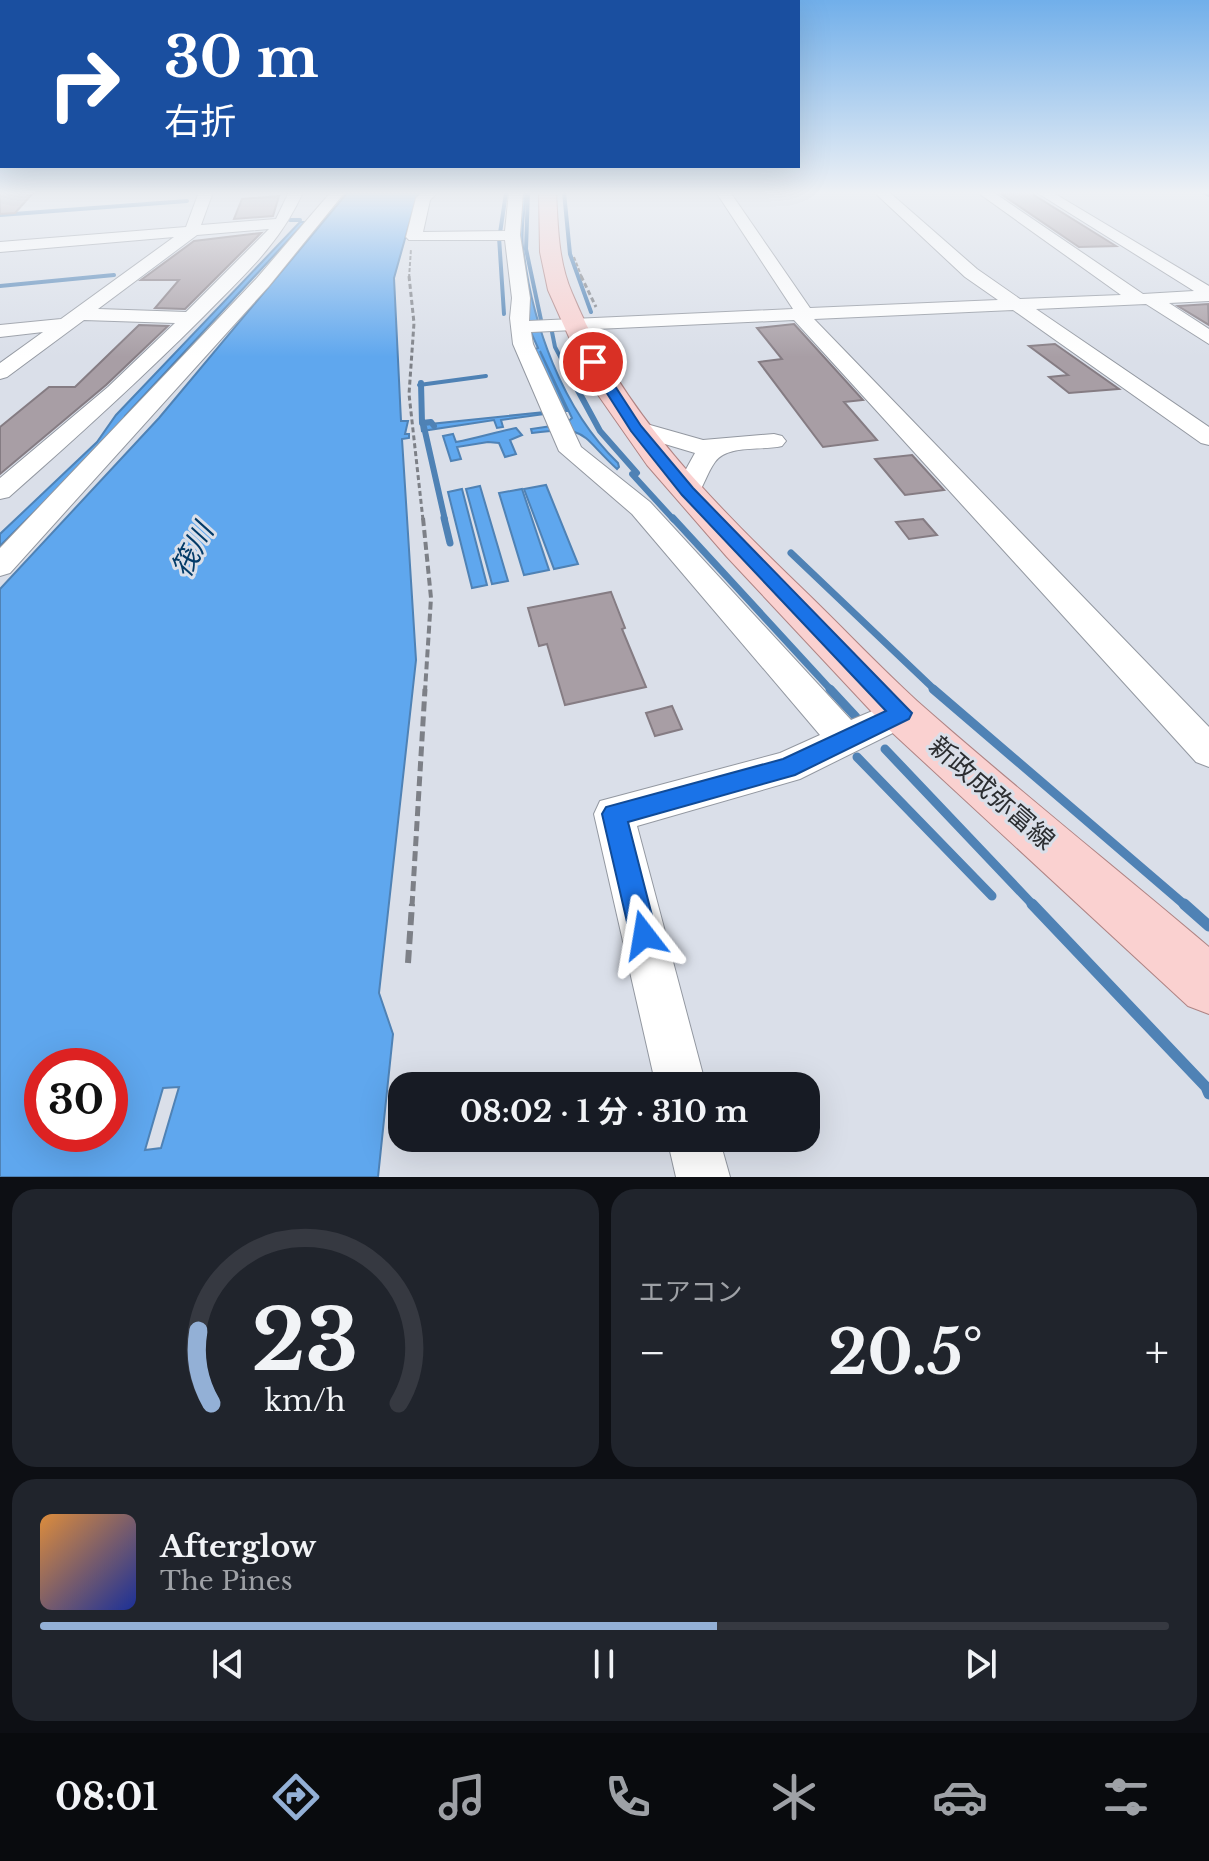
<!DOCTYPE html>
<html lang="ja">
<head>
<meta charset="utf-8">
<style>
	:root { --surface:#171b24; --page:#20242c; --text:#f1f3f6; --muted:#9ea1a6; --line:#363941; --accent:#93b0d6 }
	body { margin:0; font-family:"Libre Baskerville","Noto Sans JP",serif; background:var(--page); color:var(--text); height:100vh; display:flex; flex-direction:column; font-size:30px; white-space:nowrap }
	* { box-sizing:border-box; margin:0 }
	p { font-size:26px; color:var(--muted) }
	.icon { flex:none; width:44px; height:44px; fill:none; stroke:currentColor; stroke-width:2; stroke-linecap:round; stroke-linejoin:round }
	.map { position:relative; height:1177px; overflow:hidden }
	.side { display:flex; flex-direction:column; gap:12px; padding:12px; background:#0d0f14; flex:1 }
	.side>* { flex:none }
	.top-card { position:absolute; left:0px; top:0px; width:800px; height:168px; box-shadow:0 8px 32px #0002; background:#1a4fa0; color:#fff; overflow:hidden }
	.speed { position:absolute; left:24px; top:1048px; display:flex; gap:16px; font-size:40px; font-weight:700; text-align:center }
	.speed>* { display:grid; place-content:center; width:104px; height:104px; border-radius:50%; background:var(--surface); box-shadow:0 8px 32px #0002; line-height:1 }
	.speed .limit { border:12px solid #d22; background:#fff; color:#111 }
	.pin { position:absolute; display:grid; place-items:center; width:68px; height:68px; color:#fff; margin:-34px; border:4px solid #fff; border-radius:50%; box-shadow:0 2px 8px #0007 }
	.me { position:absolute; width:88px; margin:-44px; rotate:346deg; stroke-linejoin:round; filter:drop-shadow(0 0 6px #0008) }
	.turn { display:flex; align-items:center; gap:28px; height:168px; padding:0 32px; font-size:36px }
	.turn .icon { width:104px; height:104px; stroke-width:2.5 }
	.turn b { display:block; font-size:56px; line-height:68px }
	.big { font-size:60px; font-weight:700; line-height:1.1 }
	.side .tile { flex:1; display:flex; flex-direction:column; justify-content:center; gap:12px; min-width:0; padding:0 28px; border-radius:24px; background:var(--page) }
	.side .dial { align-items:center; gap:0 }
	.dial svg { height:208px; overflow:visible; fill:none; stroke:var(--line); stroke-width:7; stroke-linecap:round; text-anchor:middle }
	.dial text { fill:var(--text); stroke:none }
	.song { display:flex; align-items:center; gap:24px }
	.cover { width:96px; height:96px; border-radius:12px; background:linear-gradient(135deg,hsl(30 70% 55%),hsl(230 70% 35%)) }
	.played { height:8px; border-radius:4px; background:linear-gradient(90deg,var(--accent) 60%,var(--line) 60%) }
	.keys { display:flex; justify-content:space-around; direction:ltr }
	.heat { display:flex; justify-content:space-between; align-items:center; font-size:44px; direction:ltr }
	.side .tiles { flex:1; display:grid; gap:12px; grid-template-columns:1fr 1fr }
	.tile:last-child { grid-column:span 2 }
	.trip { position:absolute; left:388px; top:1072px; width:432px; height:80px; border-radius:24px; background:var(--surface); box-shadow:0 8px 32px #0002; font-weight:700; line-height:80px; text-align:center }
	.tabs { display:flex; height:128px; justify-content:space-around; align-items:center; background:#090b0e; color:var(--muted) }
	.tabs .icon { width:56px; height:56px }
	.tabs .active { color:var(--accent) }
	.tabs b { font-size:36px; color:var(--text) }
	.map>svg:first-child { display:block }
	.water { fill:#5fa7ee; stroke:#4f82b5; stroke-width:2; fill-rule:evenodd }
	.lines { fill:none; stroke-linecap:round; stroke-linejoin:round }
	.stream-far4 { stroke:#4f82b5; stroke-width:4 }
	.stream-far3 { stroke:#4f82b5; stroke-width:6 }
	.stream-far2 { stroke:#4f82b5; stroke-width:7 }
	.stream-far1 { stroke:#4f82b5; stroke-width:9 }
	.stream { stroke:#4f82b5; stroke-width:11 }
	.building { fill:#a89ea5; stroke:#857c83; stroke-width:2 }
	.minor-casing { stroke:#9398a1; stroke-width:2 }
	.major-casing { stroke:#af8484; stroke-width:2 }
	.path-far4 { stroke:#7d8087; stroke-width:2; stroke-dasharray:4 2; stroke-linecap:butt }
	.path-far3 { stroke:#7d8087; stroke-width:3; stroke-dasharray:5 3; stroke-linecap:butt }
	.path-far2 { stroke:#7d8087; stroke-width:4; stroke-dasharray:8 4; stroke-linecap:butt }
	.path-far1 { stroke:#7d8087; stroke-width:5; stroke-dasharray:10 5; stroke-linecap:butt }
	.path { stroke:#7d8087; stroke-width:6; stroke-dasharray:13 6; stroke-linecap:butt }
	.minor { fill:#fff; fill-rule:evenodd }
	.major { fill:#fad1d0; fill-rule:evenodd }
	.route { fill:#1a73e8; stroke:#114b97; stroke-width:2 }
	.labels { text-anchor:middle; stroke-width:6; stroke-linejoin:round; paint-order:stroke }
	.street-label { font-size:26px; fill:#2b2d30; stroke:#dadfe9 }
	.water-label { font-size:28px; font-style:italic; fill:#033b68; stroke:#dadfe9 }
</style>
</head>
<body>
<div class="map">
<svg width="1209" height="1177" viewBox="0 0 1209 1177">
	<rect width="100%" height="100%" fill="#dadfe9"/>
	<g class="water">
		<path d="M348,192H426L415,203L394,278L401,421H408L405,434H409V438L402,439L416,660L379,993L393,1034L378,1177H0V589L159,418ZM42,1066H110V1134H42ZM179,1087L161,1148L145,1150L163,1088Z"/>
		<path d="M520,192H526C525,210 521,230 523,247C532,324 562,409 618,463L619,467L617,469C579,434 588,425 532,433L531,429L565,424L572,418L540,351L567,411L501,420L503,427L497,428L494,420L422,431L421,425L545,412L533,350L538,348L530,330L516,251Z"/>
		<polygon points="300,222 305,222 125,416 122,425 0,546 0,534 97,442 116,415"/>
		<path d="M516,428L522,435L510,440L516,454L505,457L499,443L488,442L457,447L461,459L451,461L443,436L453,434L456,442C478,438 496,432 516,428Z"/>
		<polygon points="546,485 578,564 554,569 524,489"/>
		<polygon points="480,486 508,581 492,584 466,489"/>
		<polygon points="462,489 487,585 472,588 448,492"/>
		<polygon points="522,489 549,570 524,575 499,493"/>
	</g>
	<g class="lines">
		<g class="stream-far4">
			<polyline points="528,192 526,249 541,320"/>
			<polyline points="564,192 570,254 591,312"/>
			<polyline points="1203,192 1209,195"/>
			<polyline points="0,215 187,201"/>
			<polyline points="290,220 300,220"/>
			<polyline points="500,233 506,193"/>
			<polyline points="499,237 504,314"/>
			<polyline points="0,286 114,275"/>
			<polyline points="552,332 555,347 575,385"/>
			<polyline points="419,385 486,376"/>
		</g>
		<g class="stream-far3">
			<polyline points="421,383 422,423 431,422 434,426"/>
			<polyline points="574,383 600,431 637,473 632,474 674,520"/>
			<polyline points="424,427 445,520"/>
		</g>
		<g class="stream-far2">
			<polyline points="444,518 450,543"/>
			<polyline points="673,518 832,691"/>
			<polyline points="791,553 936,691"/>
		</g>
		<g class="stream-far1">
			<polyline points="830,689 856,717"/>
			<polyline points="933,689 1186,906"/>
			<polyline points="885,749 1034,906"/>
			<polyline points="857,757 992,896"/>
		</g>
		<g class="stream">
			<polyline points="1032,904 1206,1087 1209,1094"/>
			<polyline points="1184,904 1209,926"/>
		</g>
	</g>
	<g class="building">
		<polygon points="0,192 34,192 15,213 0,214"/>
		<polygon points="1033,192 1034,195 1116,246 1079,247 1001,194"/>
		<polygon points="279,196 273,216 234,219 242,199"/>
		<polygon points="261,233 185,309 155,308 179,280 141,280 194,241"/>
		<polygon points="1208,304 1209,325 1178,306"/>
		<polygon points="794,324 863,400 844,402 877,440 823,447 759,362 782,359 757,328"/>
		<polygon points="139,325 168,326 106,385 0,474 0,427 49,387 75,387"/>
		<polygon points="1055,344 1119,389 1069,393 1049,377 1068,375 1029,346"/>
		<polygon points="912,455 944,490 905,495 875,459"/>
		<polygon points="923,519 937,535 909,539 896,522"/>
		<polygon points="611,592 625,628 622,629 646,687 565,705 547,644 539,646 528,608"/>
		<polygon points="672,706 682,729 655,736 646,713"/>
	</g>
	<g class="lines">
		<defs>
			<g id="minor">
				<path d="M199,192H213L201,225L276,219L289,192H303C280,244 243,276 204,316C141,379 76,438 9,497L0,499V478L108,387L175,323L84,320L7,377L0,379V363L43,332L0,337V325L61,319L174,237L0,252V242L186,227ZM269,229L186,312L98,309L197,235Z"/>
				<polygon points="331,192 345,192 269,286 10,573 0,576 0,548 257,278"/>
				<polygon points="423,192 438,192 430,200 423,232 505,231 509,192 523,192 520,235 530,298 529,321 793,309 716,192 730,192 810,308 998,300 965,277 874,192 889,192 977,269 1020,299 1121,295 977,192 993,192 1143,294 1194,291 1036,192 1052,192 1209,286 1209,301 1169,303 1209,329 1209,344 1146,304 1036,309 1209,427 1209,445 1201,443 1013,310 814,319 1209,727 1209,767 1196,762 794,320 531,332 533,344 581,447 650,502 851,720 901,699 913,703 919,713 913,723 800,779 637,826 706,1086 656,1086 594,814 600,801 780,753 820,735 632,514 559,451 513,344 510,318 512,298 505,240 409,240 406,237 416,198"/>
				<path d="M636,421L703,440L774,434L782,436L786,441L782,446C763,451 727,444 715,462C707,473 704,486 696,497H678L674,491L695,453L628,433L624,428L628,423Z"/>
				<polygon points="667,1138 719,1138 730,1177 676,1177"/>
			</g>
			<path id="major" d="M539,192H556C558,226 558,261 572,293C622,414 716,505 809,595C845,630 880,667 917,701C1012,785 1112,865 1209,947V1014L1188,1006L885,726L727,557L647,465L589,382L548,290L540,252Z"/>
		</defs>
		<use href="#minor" class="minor-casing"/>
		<use href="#major" class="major-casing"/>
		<g class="path-far4">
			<polyline points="574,257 582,278"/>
			<polyline points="409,278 411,249"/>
		</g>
		<g class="path-far3">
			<polyline points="409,276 414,323 409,394 423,520"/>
			<polyline points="581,276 596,307"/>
		</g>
		<polyline class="path-far2" points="423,518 431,598 425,691"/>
		<polyline class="path-far1" points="412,906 425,689"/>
		<polyline class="path" points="408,963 412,904"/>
		<use href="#minor" class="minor"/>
		<use href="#major" class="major"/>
	</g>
	<linearGradient id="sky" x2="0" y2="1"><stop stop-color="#71afea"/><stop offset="0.54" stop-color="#eef1f5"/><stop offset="1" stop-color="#eef1f5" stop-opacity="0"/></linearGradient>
	<rect width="1209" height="357" fill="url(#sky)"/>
	<polygon class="route" points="589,360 598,360 641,426 693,488 912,713 909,719 795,775 628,822 657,935 653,945 644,948 634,945 630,935 602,814 606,807 783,759 886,711 682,495 631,431 587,362"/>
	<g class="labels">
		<g class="street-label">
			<text transform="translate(992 793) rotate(41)" y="9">新政成弥富線</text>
		</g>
		<g class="water-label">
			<text transform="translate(192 550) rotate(-62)" y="10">筏川</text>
		</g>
	</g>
</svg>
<div class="speed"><div class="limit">30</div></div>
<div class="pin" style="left:593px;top:362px;background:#d93025"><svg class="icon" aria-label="arrive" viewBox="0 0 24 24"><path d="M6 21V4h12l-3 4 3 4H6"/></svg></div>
<svg class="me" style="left:644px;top:935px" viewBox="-20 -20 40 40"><path d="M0-17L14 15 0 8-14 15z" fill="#1a73e8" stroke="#fff" stroke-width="4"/></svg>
<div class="trip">08:02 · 1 分 · 310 m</div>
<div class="top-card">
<div class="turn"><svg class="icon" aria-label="right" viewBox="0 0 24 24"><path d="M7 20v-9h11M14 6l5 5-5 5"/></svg><div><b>30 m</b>右折</div></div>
</div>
</div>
<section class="side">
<div class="tiles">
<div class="tile dial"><svg viewBox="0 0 100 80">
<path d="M14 69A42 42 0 1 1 86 69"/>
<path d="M14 69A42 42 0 0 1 9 41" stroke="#93b0d6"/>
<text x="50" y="56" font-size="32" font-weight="700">23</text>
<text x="50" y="72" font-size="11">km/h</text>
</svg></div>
<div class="tile"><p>エアコン</p>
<div class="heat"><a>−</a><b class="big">20.5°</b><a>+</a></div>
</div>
<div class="tile">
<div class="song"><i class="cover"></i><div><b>Afterglow</b><p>The Pines</p></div></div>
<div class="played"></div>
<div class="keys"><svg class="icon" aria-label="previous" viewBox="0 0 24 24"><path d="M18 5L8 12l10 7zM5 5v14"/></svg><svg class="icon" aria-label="pause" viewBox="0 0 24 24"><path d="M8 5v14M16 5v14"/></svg><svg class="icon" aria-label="next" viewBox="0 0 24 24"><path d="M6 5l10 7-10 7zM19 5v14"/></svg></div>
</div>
</div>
</section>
<nav class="tabs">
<b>08:01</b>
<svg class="icon active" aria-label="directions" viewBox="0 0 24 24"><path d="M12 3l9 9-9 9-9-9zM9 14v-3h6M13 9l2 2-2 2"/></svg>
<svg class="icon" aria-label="music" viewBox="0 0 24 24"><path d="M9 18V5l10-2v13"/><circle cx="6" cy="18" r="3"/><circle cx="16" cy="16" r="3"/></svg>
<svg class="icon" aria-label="phone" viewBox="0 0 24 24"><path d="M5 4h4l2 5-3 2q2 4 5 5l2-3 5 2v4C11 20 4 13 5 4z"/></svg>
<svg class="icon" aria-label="climate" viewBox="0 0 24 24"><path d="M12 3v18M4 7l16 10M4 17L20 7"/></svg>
<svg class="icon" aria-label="car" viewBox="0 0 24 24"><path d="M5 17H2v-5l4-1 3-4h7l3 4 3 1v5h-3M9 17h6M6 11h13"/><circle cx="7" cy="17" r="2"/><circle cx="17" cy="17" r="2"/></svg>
<svg class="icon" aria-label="filters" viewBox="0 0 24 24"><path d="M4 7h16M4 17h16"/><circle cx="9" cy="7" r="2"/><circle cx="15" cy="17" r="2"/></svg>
</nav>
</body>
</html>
